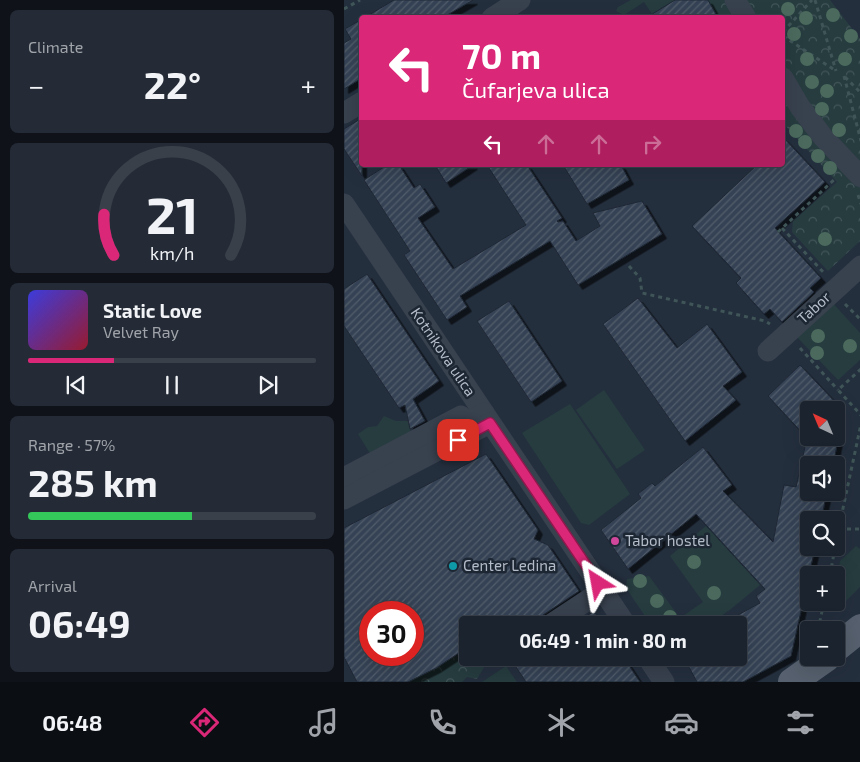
<!DOCTYPE html>
<html lang="en">
<head>
<meta charset="utf-8">
<style>
	:root { --surface:#1b232e; --page:#242b36; --text:#f1f3f6; --muted:#a0a4aa; --line:#39404a; --accent:#db2777 }
	body { margin:0; font-family:"Exo 2",sans-serif; background:var(--page); color:var(--text); height:100vh; display:flex; flex-direction:column; font-size:19px; white-space:nowrap }
	* { box-sizing:border-box; margin:0 }
	p { font-size:16px; color:var(--muted) }
	.icon { flex:none; width:28px; height:28px; fill:none; stroke:currentColor; stroke-width:2; stroke-linecap:round; stroke-linejoin:round }
	.map { position:relative; flex:1; overflow:hidden }
	.sheet { display:flex; flex-direction:column; gap:10px; padding:10px; background:#0f1319; width:344px }
	.sheet>* { flex:none }
	.hud { position:absolute; left:15px; top:15px; width:426px; height:152px; border-radius:5px; box-shadow:0 5px 20px #0002,0 0 0 1px var(--line); background:#db2777; color:#fff; overflow:hidden }
	.needle { width:32px; rotate:316deg }
	.buttons { position:absolute; left:456px; top:401px; display:grid; gap:10px }
	.buttons a { display:grid; place-items:center; width:45px; height:45px; border-radius:5px; background:var(--surface); box-shadow:0 5px 20px #0002,0 0 0 1px var(--line); font-size:25px }
	.speed { position:absolute; left:15px; top:601px; display:flex; gap:10px; font-size:25px; font-weight:700; text-align:center }
	.speed>* { display:grid; place-content:center; width:65px; height:65px; border-radius:50%; background:var(--surface); box-shadow:0 5px 20px #0002,0 0 0 1px var(--line); line-height:1 }
	.speed .limit { border:8px solid #d22; background:#fff; color:#111 }
	.pin { position:absolute; display:grid; place-items:center; width:42px; height:42px; color:#fff; margin:-21px; border-radius:10px; box-shadow:0 2px 8px #0006 }
	.me { position:absolute; width:55px; margin:-28px; rotate:326deg; stroke-linejoin:round; filter:drop-shadow(0 0 4px #0008) }
	.turn { display:flex; align-items:center; gap:18px; height:105px; padding:0 20px; font-size:22px }
	.turn .icon { width:65px; height:65px; stroke-width:2.5 }
	.turn b { display:block; font-size:35px; line-height:42px }
	.lanes { display:flex; align-items:center; height:48px; padding:0 20px; background:#0003; justify-content:center; gap:25px; direction:ltr }
	.lanes .off { opacity:.35 }
	.big { font-size:38px; font-weight:700; line-height:1.1 }
	.sheet .widget { flex:1; display:flex; flex-direction:column; justify-content:center; gap:8px; min-width:0; padding:0 18px; border-radius:8px; background:var(--page) }
	.sheet .dial { align-items:center; gap:0 }
	.dial svg { height:130px; overflow:visible; fill:none; stroke:var(--line); stroke-width:7; stroke-linecap:round; text-anchor:middle }
	.dial text { fill:var(--text); stroke:none }
	.song { display:flex; align-items:center; gap:15px }
	.cover { width:60px; height:60px; border-radius:8px; background:linear-gradient(135deg,hsl(240 70% 55%),hsl(350 70% 35%)) }
	.played { height:5px; border-radius:2px; background:linear-gradient(90deg,var(--accent) 30%,var(--line) 30%) }
	.keys { display:flex; justify-content:space-around; direction:ltr }
	.heat { display:flex; justify-content:space-between; align-items:center; font-size:28px; direction:ltr }
	.charge { height:8px; border-radius:4px; background:linear-gradient(90deg,#34c759 57%,var(--line) 0) }
	.trip { position:absolute; left:115px; top:616px; width:288px; height:50px; border-radius:5px; background:var(--surface); box-shadow:0 5px 20px #0002,0 0 0 1px var(--line); font-weight:700; line-height:50px; text-align:center }
	.tab-bar { display:flex; height:80px; justify-content:space-around; align-items:center; background:#0b0e12; color:var(--muted) }
	.tab-bar .icon { width:35px; height:35px }
	.tab-bar .selected { color:var(--accent) }
	.tab-bar b { font-size:22px; color:var(--text) }
	main { display:flex; flex:1; min-height:0 }
	.map>svg:first-child { display:block }
	.green { fill:#263c3f }
	.park { fill:url(#park-crowns) }
	.building { fill:url(#building-hatch); stroke:#1f2835; fill-rule:evenodd; filter:url(#shadow) }
	.lines { fill:none; stroke-linecap:round; stroke-linejoin:round }
	.path { stroke:#3f5557; stroke-width:3; stroke-dasharray:4 4; stroke-linecap:butt }
	.minor { stroke:#38414e; stroke-width:21 }
	.major { stroke:#56606e; stroke-width:28 }
	.tree { fill:#4b6a5d }
	.route-casing { stroke:#8e194d; stroke-width:12 }
	.route { stroke:#db2777; stroke-width:9 }
	.hotel-dot { fill:#d1479c; stroke:#1d2633; stroke-width:2 }
	.culture-dot { fill:#0f9aa8; stroke:#1d2633; stroke-width:2 }
	.labels { text-anchor:middle; stroke-width:5; stroke-linejoin:round; paint-order:stroke }
	.street-label { font-size:15px; fill:#b4bcc9; stroke:#1d2633 }
	.poi-label { font-size:15px; fill:#b4bcc9; stroke:#1d2633; text-anchor:start }
</style>
</head>
<body>
<main>
<section class="sheet">
<div class="widget"><p>Climate</p>
<div class="heat"><a>−</a><b class="big">22°</b><a>+</a></div>
</div>
<div class="widget dial"><svg viewBox="0 0 100 80">
<path d="M14 69A42 42 0 1 1 86 69"/>
<path d="M14 69A42 42 0 0 1 8 44" stroke="#db2777"/>
<text x="50" y="56" font-size="32" font-weight="700">21</text>
<text x="50" y="72" font-size="11">km/h</text>
</svg></div>
<div class="widget">
<div class="song"><i class="cover"></i><div><b>Static Love</b><p>Velvet Ray</p></div></div>
<div class="played"></div>
<div class="keys"><svg class="icon" aria-label="previous" viewBox="0 0 24 24"><path d="M18 5L8 12l10 7zM5 5v14"/></svg><svg class="icon" aria-label="pause" viewBox="0 0 24 24"><path d="M8 5v14M16 5v14"/></svg><svg class="icon" aria-label="next" viewBox="0 0 24 24"><path d="M6 5l10 7-10 7zM19 5v14"/></svg></div>
</div>
<div class="widget"><p>Range · 57%</p><b class="big">285 km</b><div class="charge"></div></div>
<div class="widget"><p>Arrival</p><b class="big">06:49</b></div>
</section>
<div class="map">
<svg width="517" height="682" viewBox="0 0 517 682">
	<defs>
		<pattern id="park-crowns" width="20" height="18" patternUnits="userSpaceOnUse" patternTransform="scale(1.25)"><rect width="20" height="18" fill="#263c3f"/><path d="M2 6a3 3 0 1 1 6 0M12 15a3 3 0 1 1 6 0" fill="none" stroke="#435659"/></pattern>
		<pattern id="building-hatch" width="6" height="6" patternUnits="userSpaceOnUse" patternTransform="scale(1.25)"><rect width="6" height="6" fill="#364354"/><path d="M-1 1l2-2M0 6l6-6M5 7l2-2" fill="none" stroke="#515c6b"/></pattern>
		<filter id="shadow"><feDropShadow dx="4.5" dy="4.5" stdDeviation="0" flood-color="#0009"/></filter>
	</defs>
	<rect width="100%" height="100%" fill="#242f3e"/>
	<g class="green">
		<polygon points="287,0 331,0 308,14 300,2 280,15 272,11 274,7"/>
		<polygon points="486,300 516,333 516,360 494,380 450,334"/>
		<polygon points="260,390 301,450 273,469 232,410"/>
		<polygon points="226,404 286,494 245,525 237,523 178,433"/>
		<polygon points="40,416 52,421 64,421 67,432 27,455 14,434 24,427 33,426"/>
		<polygon points="362,526 416,585 387,609 365,625 307,625 282,588 283,579 305,576 336,618 359,602 326,556"/>
		<polygon points="512,546 516,549 516,587 502,601 493,593 493,579 496,561"/>
		<polygon points="162,666 173,682 138,682"/>
	</g>
	<g class="park">
		<polygon points="364,0 486,0 516,39 516,241 484,271 448,232 449,221 493,182 439,123 439,18 374,17"/>
		<polygon points="121,648 124,650 124,658 134,658 142,664 133,679 123,677 118,682 64,682"/>
	</g>
	<g class="building">
		<polygon points="50,0 129,0 98,18 20,18"/>
		<polygon points="331,0 364,0 374,18 302,18"/>
		<polygon points="18,19 18,78 0,89 0,43 7,39 1,29"/>
		<polygon points="18,118 18,176 0,149 0,129"/>
		<polygon points="439,137 481,182 431,228 477,278 466,288 470,292 438,322 426,309 420,314 392,283 397,278 348,226 413,165 439,165"/>
		<polygon points="43,165 55,165 70,188 76,184 91,207 74,218 109,269 182,225 143,165 183,165 218,218 213,221 214,222 219,221 232,241 256,226 249,213 298,201 318,234 234,285 206,241 116,296 123,307 103,320 60,255 66,251 20,180"/>
		<polygon points="91,165 129,165 102,183"/>
		<polygon points="219,165 277,165 285,180 243,204"/>
		<polygon points="23,274 95,381 69,399 81,421 66,429 61,405 55,408 0,326 0,289"/>
		<polygon points="294,298 333,348 363,324 398,372 379,386 392,400 341,441 259,324"/>
		<polygon points="165,301 218,381 187,402 133,321"/>
		<polygon points="456,365 494,405 490,409 491,410 465,410 465,438 479,438 494,440 489,465 465,465 465,492 483,492 477,520 465,520 465,548 471,548 447,656 399,682 353,682 340,658 394,658 394,615 416,603 412,596 421,589 352,514 284,569 257,530 297,498 294,494 308,483 311,486 359,447 388,485 379,491 429,542 440,485 452,487 463,438 424,396"/>
		<path d="M142,454L194,530L190,539L204,545L235,591L199,615L195,619L194,625H124V647L92,668L64,682H13L0,657V528ZM26,612H69V655H26Z"/>
		<polygon points="250,611 259,625 229,625"/>
		<polygon points="166,658 280,658 296,682 182,682"/>
	</g>
	<g class="lines">
		<g class="path">
			<polyline points="471,0 492,71"/>
			<polyline points="0,9 16,0"/>
			<polyline points="439,32 468,0"/>
			<polyline points="439,36 492,71"/>
			<polyline points="500,76 517,141"/>
			<polyline points="501,77 517,93"/>
			<polyline points="514,195 517,204"/>
			<polyline points="438,228 481,274"/>
			<polyline points="434,232 492,178"/>
			<polyline points="285,266 296,278 298,293 421,321 426,324"/>
			<polyline points="501,304 517,320"/>
			<polyline points="456,348 494,390"/>
			<polyline points="517,369 494,390 517,415"/>
			<polyline points="495,529 517,529"/>
			<polyline points="492,541 517,424"/>
			<polyline points="486,575 491,548"/>
			<polyline points="474,630 480,602"/>
		</g>
		<g class="minor">
			<polyline points="391,0 402,18"/>
			<polyline points="148,18 176,0"/>
			<polyline points="439,78 456,107 479,137 517,177"/>
			<polyline points="0,113 18,102"/>
			<polyline points="0,204 282,625"/>
			<polyline points="424,351 517,266"/>
			<polyline points="0,478 117,416 123,424 140,413"/>
			<polyline points="0,499 146,423"/>
			<polyline points="206,625 259,590"/>
			<polyline points="304,658 320,682"/>
		</g>
		<g class="major">
			<polyline points="492,648 517,628"/>
			<polyline points="448,682 482,658"/>
		</g>
	</g>
	<g class="tree">
		<circle cx="444" cy="9" r="7"/>
		<circle cx="489" cy="15" r="7"/>
		<circle cx="462" cy="18" r="7"/>
		<circle cx="450" cy="34" r="7"/>
		<circle cx="507" cy="36" r="7"/>
		<circle cx="463" cy="59" r="7"/>
		<circle cx="501" cy="59" r="7"/>
		<circle cx="468" cy="82" r="7"/>
		<circle cx="483" cy="91" r="7"/>
		<circle cx="478" cy="109" r="7"/>
		<circle cx="495" cy="130" r="7"/>
		<circle cx="452" cy="131" r="7"/>
		<circle cx="461" cy="142" r="7"/>
		<circle cx="474" cy="156" r="7"/>
		<circle cx="486" cy="168" r="7"/>
		<circle cx="481" cy="239" r="7"/>
		<circle cx="474" cy="336" r="7"/>
		<circle cx="506" cy="346" r="7"/>
		<circle cx="473" cy="353" r="7"/>
		<circle cx="350" cy="562" r="7"/>
		<circle cx="296" cy="581" r="7"/>
		<circle cx="370" cy="593" r="7"/>
		<circle cx="313" cy="601" r="7"/>
		<circle cx="326" cy="617" r="7"/>
	</g>
	<g class="lines">
		<defs>
			<polyline id="route" points="114,440 146,423 254,583"/>
		</defs>
		<use href="#route" class="route-casing"/>
		<use href="#route" class="route"/>
	</g>
	<circle class="hotel-dot" cx="271" cy="541" r="5"/>
	<circle class="culture-dot" cx="109" cy="566" r="5"/>
	<g class="labels">
		<g class="street-label">
			<text transform="translate(470 308) rotate(-43)" y="5">Tabor</text>
			<text transform="translate(99 352) rotate(56)" y="5">Kotnikova ulica</text>
		</g>
		<g class="poi-label">
			<text x="281" y="546">Tabor hostel</text>
			<text x="119" y="571">Center Ledina</text>
		</g>
	</g>
</svg>
<div class="buttons">
<a><svg class="needle" viewBox="-14 -14 28 28"><path d="M0-13l5 13h-10z" fill="#e53935"/><path d="M0 13l5-13h-10z" fill="#a0a4aa"/></svg></a>
<a><svg class="icon" aria-label="sound" viewBox="0 0 24 24"><path d="M4 9h4l5-4v14l-5-4H4zM17 9q2 3 0 6"/></svg></a>
<a><svg class="icon" aria-label="search" viewBox="0 0 24 24"><circle cx="10" cy="10" r="6"/><path d="M15 15l6 6"/></svg></a>
<a>+</a>
<a>−</a>
</div>
<div class="speed"><div class="limit">30</div></div>
<div class="pin" style="left:114px;top:440px;background:#d93025"><svg class="icon" aria-label="arrive" viewBox="0 0 24 24"><path d="M6 21V4h12l-3 4 3 4H6"/></svg></div>
<svg class="me" style="left:254px;top:583px" viewBox="-20 -20 40 40"><path d="M0-17L14 15 0 8-14 15z" fill="#db2777" stroke="#fff" stroke-width="4"/></svg>
<div class="trip">06:49 · 1 min · 80 m</div>
<div class="hud">
<div class="turn"><svg class="icon" aria-label="left" viewBox="0 0 24 24"><path d="M17 20v-9H6M10 6l-5 5 5 5"/></svg><div><b>70 m</b>Čufarjeva ulica</div></div>
<div class="lanes"><svg class="icon" aria-label="left" viewBox="0 0 24 24"><path d="M17 20v-9H6M10 6l-5 5 5 5"/></svg><svg class="icon off" aria-label="ahead" viewBox="0 0 24 24"><path d="M12 20V5M6 11l6-6 6 6"/></svg><svg class="icon off" aria-label="ahead" viewBox="0 0 24 24"><path d="M12 20V5M6 11l6-6 6 6"/></svg><svg class="icon off" aria-label="right" viewBox="0 0 24 24"><path d="M7 20v-9h11M14 6l5 5-5 5"/></svg></div>
</div>
</div>
</main>
<nav class="tab-bar">
<b>06:48</b>
<svg class="icon selected" aria-label="directions" viewBox="0 0 24 24"><path d="M12 3l9 9-9 9-9-9zM9 14v-3h6M13 9l2 2-2 2"/></svg>
<svg class="icon" aria-label="music" viewBox="0 0 24 24"><path d="M9 18V5l10-2v13"/><circle cx="6" cy="18" r="3"/><circle cx="16" cy="16" r="3"/></svg>
<svg class="icon" aria-label="phone" viewBox="0 0 24 24"><path d="M5 4h4l2 5-3 2q2 4 5 5l2-3 5 2v4C11 20 4 13 5 4z"/></svg>
<svg class="icon" aria-label="climate" viewBox="0 0 24 24"><path d="M12 3v18M4 7l16 10M4 17L20 7"/></svg>
<svg class="icon" aria-label="car" viewBox="0 0 24 24"><path d="M5 17H2v-5l4-1 3-4h7l3 4 3 1v5h-3M9 17h6M6 11h13"/><circle cx="7" cy="17" r="2"/><circle cx="17" cy="17" r="2"/></svg>
<svg class="icon" aria-label="filters" viewBox="0 0 24 24"><path d="M4 7h16M4 17h16"/><circle cx="9" cy="7" r="2"/><circle cx="15" cy="17" r="2"/></svg>
</nav>
</body>
</html>
